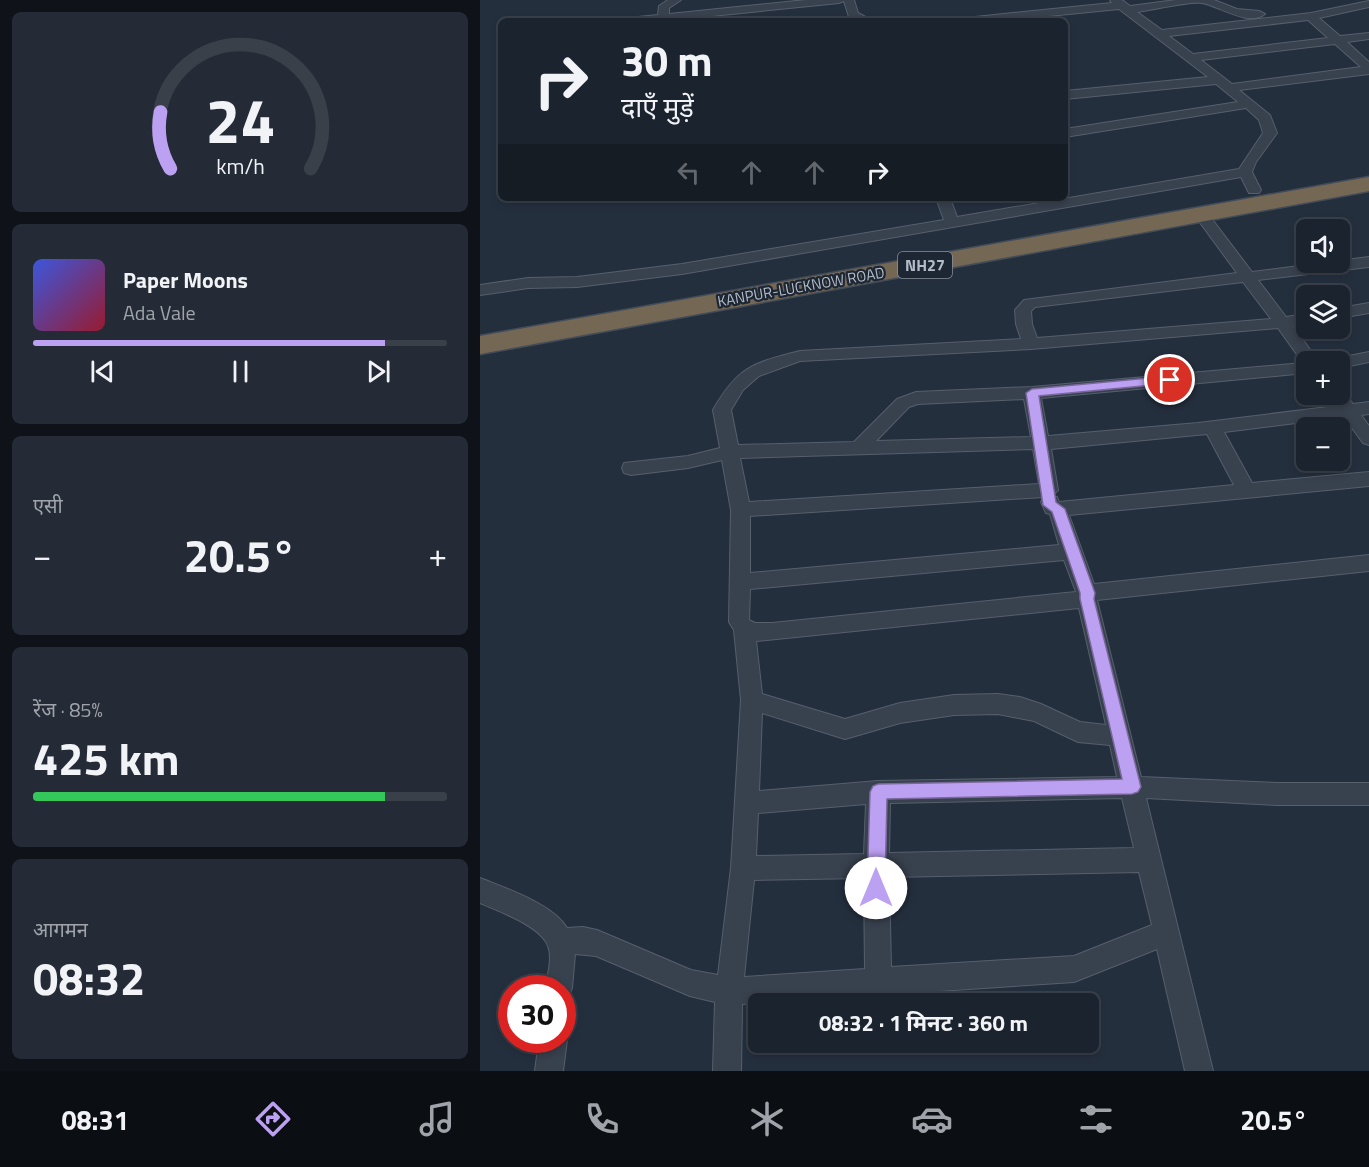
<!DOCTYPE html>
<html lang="hi">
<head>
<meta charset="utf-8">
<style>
	:root { --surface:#1b232e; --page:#242b36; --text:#f1f3f6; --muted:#a0a4aa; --line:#39404a; --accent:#bca0f2 }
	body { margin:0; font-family:"Titillium Web","Noto Sans Devanagari",sans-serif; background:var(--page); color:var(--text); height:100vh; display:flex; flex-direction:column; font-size:22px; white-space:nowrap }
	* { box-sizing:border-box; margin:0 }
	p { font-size:20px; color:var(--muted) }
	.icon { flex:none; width:33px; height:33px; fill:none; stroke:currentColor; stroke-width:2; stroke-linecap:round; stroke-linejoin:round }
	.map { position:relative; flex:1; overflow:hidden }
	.side { display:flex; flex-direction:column; gap:12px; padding:12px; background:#0f1319; width:480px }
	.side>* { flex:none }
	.guide { position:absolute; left:18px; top:18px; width:570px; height:183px; border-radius:9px; box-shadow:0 3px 9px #0003,0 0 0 2px var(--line); background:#1b232e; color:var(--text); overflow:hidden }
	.buttons { position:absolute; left:816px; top:219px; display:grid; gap:12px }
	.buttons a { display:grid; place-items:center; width:54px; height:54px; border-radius:9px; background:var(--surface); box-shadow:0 3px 9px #0003,0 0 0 2px var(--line); font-size:30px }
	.speed { position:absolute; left:18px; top:975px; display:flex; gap:12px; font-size:30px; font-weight:700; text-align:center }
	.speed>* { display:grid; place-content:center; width:78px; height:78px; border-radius:50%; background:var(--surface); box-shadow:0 3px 9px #0003,0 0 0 2px var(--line); line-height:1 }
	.speed .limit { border:9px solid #d22; background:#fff; color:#111 }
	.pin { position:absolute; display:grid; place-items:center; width:51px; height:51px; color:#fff; margin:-26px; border:3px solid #fff; border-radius:50%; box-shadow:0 2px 6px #0007 }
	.me { position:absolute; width:66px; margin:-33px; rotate:0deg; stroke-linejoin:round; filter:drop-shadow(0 0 4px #0008) }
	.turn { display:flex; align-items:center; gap:21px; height:126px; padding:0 24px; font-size:27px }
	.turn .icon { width:78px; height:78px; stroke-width:2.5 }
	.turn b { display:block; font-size:42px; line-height:51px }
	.lanes { display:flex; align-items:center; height:57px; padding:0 24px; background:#0003; justify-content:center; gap:30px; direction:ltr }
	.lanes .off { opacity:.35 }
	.big { font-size:45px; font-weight:700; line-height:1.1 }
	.side .widget { flex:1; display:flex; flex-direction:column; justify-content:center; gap:9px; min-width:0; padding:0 21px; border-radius:9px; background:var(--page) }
	.side .dial { align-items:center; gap:0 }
	.dial svg { height:156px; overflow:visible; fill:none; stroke:var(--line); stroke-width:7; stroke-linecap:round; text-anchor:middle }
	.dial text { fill:var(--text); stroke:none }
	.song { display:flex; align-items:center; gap:18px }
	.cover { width:72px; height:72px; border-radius:9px; background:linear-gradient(135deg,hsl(230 70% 55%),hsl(350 70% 35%)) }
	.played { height:6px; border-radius:3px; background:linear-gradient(90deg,var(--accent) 85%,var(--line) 85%) }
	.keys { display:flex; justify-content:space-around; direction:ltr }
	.heat { display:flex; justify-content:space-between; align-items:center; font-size:33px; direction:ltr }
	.charge { height:9px; border-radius:4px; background:linear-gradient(90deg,#34c759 85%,var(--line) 0) }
	.trip { position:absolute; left:268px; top:993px; width:351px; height:60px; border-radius:9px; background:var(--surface); box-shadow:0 3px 9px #0003,0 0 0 2px var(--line); font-weight:700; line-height:60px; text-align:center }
	.dock { display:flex; height:96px; justify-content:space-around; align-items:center; background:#0b0e12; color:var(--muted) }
	.dock .icon { width:42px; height:42px }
	.dock .selected { color:var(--accent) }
	.dock b { font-size:27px; color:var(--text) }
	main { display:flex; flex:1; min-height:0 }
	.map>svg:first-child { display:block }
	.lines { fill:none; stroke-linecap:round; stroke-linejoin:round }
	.street-casing { stroke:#565f6c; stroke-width:2 }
	.highway-casing { stroke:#434c59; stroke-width:3 }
	.street { fill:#38414e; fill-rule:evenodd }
	.highway { fill:#746855; fill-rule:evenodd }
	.route { fill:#bca0f2; stroke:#7a689d; stroke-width:1.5 }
	.labels { text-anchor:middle; stroke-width:4.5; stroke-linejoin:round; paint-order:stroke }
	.far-street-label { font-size:15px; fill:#b4bcc9; stroke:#1d2633 }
	.shield { fill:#1d2633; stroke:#878f9c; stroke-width:1.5 }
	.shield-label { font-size:16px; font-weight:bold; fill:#b4bcc9 }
</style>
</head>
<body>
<main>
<section class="side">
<div class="widget dial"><svg viewBox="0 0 100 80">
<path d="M14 69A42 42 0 1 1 86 69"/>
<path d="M14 69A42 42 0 0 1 9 40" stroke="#bca0f2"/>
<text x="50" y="56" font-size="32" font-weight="700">24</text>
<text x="50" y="72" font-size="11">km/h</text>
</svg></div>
<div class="widget">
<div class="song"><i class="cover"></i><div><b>Paper Moons</b><p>Ada Vale</p></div></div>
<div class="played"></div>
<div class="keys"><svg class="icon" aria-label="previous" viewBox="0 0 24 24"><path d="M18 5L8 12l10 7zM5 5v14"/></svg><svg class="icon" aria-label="pause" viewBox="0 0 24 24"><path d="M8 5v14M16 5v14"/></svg><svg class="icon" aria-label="next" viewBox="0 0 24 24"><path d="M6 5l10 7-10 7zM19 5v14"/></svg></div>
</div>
<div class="widget"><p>एसी</p>
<div class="heat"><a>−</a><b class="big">20.5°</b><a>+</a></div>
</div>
<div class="widget"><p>रेंज · 85%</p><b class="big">425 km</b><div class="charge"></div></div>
<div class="widget"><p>आगमन</p><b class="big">08:32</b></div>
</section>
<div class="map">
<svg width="889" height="1071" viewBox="0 0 889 1071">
	<rect width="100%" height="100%" fill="#242f3e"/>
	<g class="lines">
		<defs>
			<g id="street">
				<polygon points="188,0 201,0 189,8 189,14 326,0 374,0 378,13 393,21 378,21 369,17 364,1 359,3 182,21 142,21 148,18 178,15 179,6"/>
				<path d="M630,0H642L650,6L696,0H734L757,9L779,11L785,14C769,27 739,6 722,3C709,1 673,10 657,12L682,30L831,13L889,1V7L839,18L860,36L889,33V39L867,42L889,62V74L759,90L790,115L797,133L776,162L772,172L781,190L779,193H769L761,177L202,274L97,287L48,288L0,295V285L48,278L97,277L202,264L464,220L456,198H470L477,217L759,169L783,133L779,120L766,108L585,137V129L758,102L736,84L585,99V91L728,77L639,9L518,21L489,20L495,17L632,3ZM828,20L848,38L713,54L689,36ZM855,44L881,67L752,84L721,60Z"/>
				<path d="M720,209L725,210L772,272L889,257V267L778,280L806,317L826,314V324L813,326L839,362H826V373L561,398L568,436L718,423L856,406L848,394H860V389L873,404L889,402V414L881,415L889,426V445L883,443L864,417L744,432L772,483L889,472V486L589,515L614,584L889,555V571L617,600L661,777L797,783H889V805H797L666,798L733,1071H705L677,949L594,982L262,1004L261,1071H233L235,1002L210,996L116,956L95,954L92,988L88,997L82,1000V988H66C67,975 73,959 68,946C61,926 18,911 0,903V878C25,888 73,904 87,928L103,927L117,930L211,970L238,975L251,868L261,700L254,630L249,622L251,510L242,460L208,468L151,475L144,473L142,468L144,463L208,456L240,448L233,410C258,366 273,363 320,351L541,339L536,324L535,310L544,300L757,273L713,213ZM763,282L791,319L557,338L552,324L551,311L555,307ZM798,328L823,363L552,387L436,392L417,399L374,442L258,445L251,410L263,390L279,376L320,361L551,349ZM544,399L551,437L396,441L429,407L438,404ZM727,434L754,485L579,502L577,497L572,496L578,490L571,449ZM553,449L559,484L269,502L260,458ZM563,497L561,502L566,513L570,514L579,545L270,573V516ZM584,560L596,592L292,623H275L269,620L270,589ZM599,608L626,725L600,722L561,704L540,697L518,694L474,695L420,703L365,719L282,694L276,641ZM282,713L365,739L420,723L474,715L518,714L554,721L598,742L630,745L637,777L398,781L279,791ZM642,798L654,848L409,853L410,803ZM386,804L384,854L276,856L278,813ZM659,872L672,925L594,956L411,967L409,877ZM384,878L385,969L264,977L274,880Z"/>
				<polygon points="889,303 889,313 860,318 860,308"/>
				<polygon points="889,352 889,362 860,368 860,362 853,362 854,359"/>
				<polygon points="82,1030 87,1040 83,1071 55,1071 59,1040 82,1040"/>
			</g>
			<polygon id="highway" points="889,177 889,191 0,354 0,336"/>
		</defs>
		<use href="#street" class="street-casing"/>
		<use href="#highway" class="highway-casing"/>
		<use href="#street" class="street"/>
		<use href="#highway" class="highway"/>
	</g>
	<polygon class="route" points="690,376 694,378 694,383 559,396 576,502 585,509 615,593 614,599 661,787 658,792 652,794 407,799 405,888 402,894 396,897 390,894 387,888 390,792 393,786 398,784 642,779 600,599 600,593 572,512 563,505 546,393 552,389"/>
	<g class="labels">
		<g class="far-street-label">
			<text transform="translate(321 287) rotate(-10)" y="5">KANPUR-LUCKNOW ROAD</text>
		</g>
		<rect class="shield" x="418" y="252" width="54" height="26" rx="4.5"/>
		<g class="shield-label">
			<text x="445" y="271">NH27</text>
		</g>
	</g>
</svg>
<div class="buttons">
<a><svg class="icon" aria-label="sound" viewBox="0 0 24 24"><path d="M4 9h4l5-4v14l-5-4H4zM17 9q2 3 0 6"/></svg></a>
<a><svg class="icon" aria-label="layers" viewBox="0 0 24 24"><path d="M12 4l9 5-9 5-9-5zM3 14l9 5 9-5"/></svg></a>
<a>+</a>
<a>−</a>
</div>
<div class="speed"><div class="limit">30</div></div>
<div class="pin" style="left:690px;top:380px;background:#d93025"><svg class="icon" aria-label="arrive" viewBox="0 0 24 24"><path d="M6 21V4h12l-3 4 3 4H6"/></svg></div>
<svg class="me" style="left:396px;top:888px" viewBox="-20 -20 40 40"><circle r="19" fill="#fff"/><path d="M0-13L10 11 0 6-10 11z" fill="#bca0f2"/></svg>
<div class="trip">08:32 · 1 मिनट · 360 m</div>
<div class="guide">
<div class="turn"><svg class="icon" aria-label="right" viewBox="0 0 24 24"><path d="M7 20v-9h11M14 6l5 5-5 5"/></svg><div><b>30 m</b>दाएँ मुड़ें</div></div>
<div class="lanes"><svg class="icon off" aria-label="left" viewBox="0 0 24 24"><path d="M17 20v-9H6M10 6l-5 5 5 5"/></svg><svg class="icon off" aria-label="ahead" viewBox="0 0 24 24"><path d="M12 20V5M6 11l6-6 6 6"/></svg><svg class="icon off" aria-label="ahead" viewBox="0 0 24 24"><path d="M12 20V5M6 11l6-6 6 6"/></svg><svg class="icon" aria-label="right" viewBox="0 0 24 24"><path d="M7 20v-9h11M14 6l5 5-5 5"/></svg></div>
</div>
</div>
</main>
<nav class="dock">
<b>08:31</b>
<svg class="icon selected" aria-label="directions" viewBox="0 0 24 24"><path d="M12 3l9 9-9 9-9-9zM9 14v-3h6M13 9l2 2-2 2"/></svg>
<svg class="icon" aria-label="music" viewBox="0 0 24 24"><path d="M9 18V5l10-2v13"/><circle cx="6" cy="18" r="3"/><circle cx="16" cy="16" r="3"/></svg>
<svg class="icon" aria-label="phone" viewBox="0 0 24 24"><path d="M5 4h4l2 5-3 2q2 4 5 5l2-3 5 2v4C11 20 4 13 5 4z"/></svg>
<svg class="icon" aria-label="climate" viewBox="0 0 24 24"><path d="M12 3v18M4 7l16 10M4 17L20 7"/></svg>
<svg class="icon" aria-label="car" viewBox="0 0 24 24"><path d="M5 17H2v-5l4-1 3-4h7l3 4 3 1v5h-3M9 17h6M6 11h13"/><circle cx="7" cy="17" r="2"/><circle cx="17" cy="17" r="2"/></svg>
<svg class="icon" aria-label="filters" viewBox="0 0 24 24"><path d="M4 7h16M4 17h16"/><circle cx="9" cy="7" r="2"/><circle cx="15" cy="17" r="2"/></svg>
<b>20.5°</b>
</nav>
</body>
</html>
